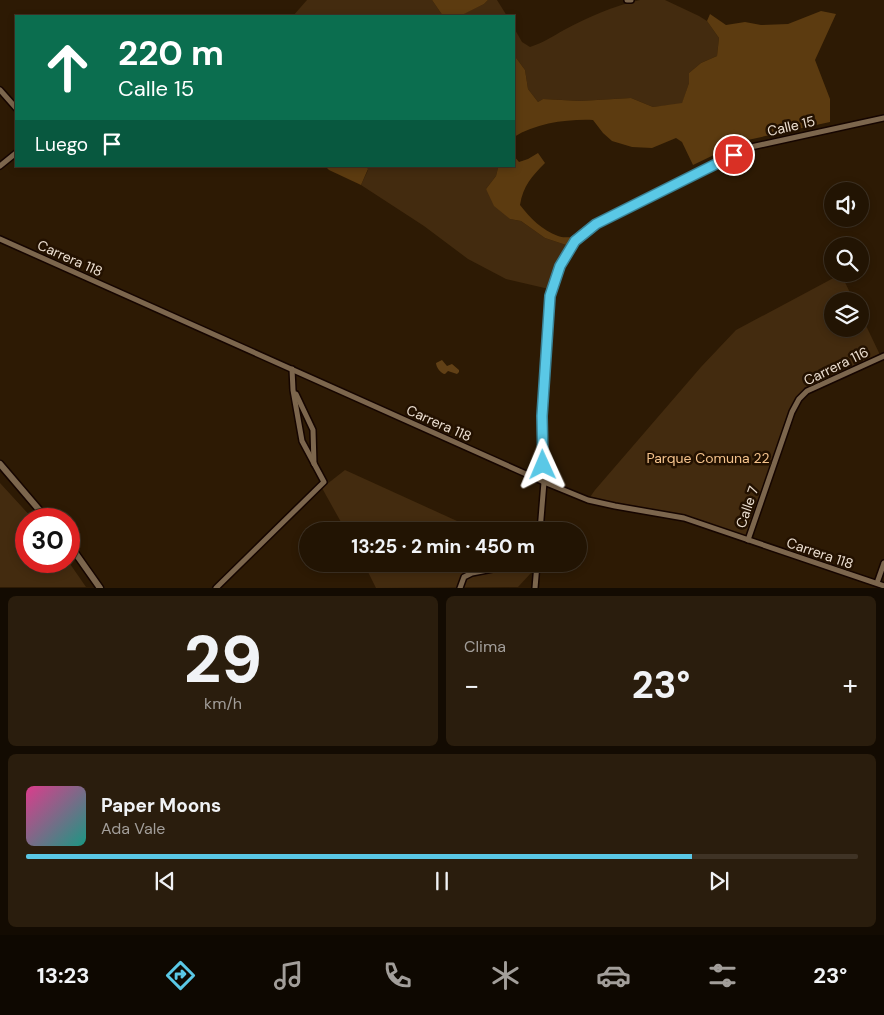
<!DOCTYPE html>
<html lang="es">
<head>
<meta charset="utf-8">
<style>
	:root { --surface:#221403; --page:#2a1d0d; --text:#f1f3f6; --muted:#a29e9a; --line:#3f3325; --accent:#5ac8e6 }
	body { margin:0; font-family:"DM Sans",sans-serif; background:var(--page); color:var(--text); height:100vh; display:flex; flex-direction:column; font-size:19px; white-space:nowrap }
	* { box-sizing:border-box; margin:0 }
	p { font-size:16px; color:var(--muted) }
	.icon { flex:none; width:28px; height:28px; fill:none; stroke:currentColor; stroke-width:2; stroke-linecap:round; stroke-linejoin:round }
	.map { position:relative; height:588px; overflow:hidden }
	.drawer { display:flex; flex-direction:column; gap:8px; padding:8px; background:#130b02; flex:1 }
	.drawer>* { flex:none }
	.guide { position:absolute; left:15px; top:15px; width:500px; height:152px; border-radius:0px; box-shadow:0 2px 8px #0003,0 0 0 1px var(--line); background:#0b6e4f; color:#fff; overflow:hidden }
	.tools { position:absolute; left:824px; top:182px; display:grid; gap:10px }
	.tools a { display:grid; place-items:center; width:45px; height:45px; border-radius:50%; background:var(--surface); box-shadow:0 2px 8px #0003,0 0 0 1px var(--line); font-size:25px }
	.speed { position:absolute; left:15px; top:508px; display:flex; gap:10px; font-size:25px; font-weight:700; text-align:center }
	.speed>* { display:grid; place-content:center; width:65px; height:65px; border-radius:50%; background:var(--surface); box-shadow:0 2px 8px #0003,0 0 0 1px var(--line); line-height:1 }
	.speed .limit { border:8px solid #d22; background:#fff; color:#111 }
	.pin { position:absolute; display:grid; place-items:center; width:42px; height:42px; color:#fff; margin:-21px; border:2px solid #fff; border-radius:50%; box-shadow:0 1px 5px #0007 }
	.me { position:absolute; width:55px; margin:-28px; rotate:359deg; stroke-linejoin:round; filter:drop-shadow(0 0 4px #0008) }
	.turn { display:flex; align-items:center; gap:18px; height:105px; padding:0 20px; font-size:22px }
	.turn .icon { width:65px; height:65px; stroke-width:2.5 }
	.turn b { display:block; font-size:35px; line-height:42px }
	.then { display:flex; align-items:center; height:48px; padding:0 20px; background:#0003; gap:10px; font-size:19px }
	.big { font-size:38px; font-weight:700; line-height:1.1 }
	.drawer .widget { flex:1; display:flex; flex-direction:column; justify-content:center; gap:8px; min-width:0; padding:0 18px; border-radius:8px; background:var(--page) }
	.drawer .dial { align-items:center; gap:0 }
	.dial b { font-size:65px; line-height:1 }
	.song { display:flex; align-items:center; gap:15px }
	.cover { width:60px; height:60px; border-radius:8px; background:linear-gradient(135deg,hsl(330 70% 55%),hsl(170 70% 35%)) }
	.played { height:5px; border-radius:2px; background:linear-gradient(90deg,var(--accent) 80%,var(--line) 80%) }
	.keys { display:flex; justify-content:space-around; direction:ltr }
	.heat { display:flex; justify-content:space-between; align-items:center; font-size:28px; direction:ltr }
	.drawer .tiles { flex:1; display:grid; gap:8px; grid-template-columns:1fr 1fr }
	.widget:last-child { grid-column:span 2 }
	.trip { position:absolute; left:299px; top:522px; width:288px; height:50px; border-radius:25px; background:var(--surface); box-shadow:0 2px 8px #0003,0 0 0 1px var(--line); font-weight:700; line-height:50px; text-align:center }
	.tabs { display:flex; height:80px; justify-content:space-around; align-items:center; background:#0e0801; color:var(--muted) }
	.tabs .icon { width:35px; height:35px }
	.tabs .selected { color:var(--accent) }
	.tabs b { font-size:22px; color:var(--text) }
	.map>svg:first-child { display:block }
	.green { fill:#432b0f }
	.forest { fill:#5c3b10 }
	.water { fill:#614016 }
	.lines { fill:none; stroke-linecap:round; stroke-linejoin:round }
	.minor-casing { stroke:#150500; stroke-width:8 }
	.tertiary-casing { stroke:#150500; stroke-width:9 }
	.minor { stroke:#7c664d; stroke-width:5 }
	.tertiary { stroke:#7c664d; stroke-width:6 }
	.route-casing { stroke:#3a8296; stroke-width:12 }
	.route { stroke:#5ac8e6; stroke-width:9 }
	.labels { text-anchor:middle; stroke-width:5; stroke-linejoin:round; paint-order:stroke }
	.street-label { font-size:14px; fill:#ecdfd1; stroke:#231100 }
	.park-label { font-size:14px; fill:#f5c38c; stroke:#231100 }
</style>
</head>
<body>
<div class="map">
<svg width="884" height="588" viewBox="0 0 884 588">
	<rect width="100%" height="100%" fill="#2d1a04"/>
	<g class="green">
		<polygon points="307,0 432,0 443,16 293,16"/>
		<polygon points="488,0 497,0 507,16 463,16 463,14 484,4"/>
		<path d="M640,0H665L699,16L707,21L719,38L717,56L701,63L689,73V83L682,104L653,107L631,98L580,101L543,99L538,102L528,89L525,70L514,55V28L522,42L530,47C543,43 553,36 564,30C588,17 613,6 640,0Z"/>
		<polygon points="365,166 496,166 498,168 496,176 486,189 510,219 521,221 545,238 569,246 555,267 549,289 506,279 468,259 424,226 361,185 368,170"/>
		<polygon points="841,274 854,301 832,301 832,329 860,329 860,313 881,357 807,391 799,399 748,540 684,518 588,500 595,490 701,367 736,330"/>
		<polygon points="345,470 479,531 346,531 322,488"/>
		<polygon points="0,483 33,519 26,519 26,561 68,561 86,587 0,587"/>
		<polygon points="364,564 531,564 531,573 518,587 376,588"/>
	</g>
	<g class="forest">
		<polygon points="432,0 488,0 484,4 464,14 463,16 443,16"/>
		<path d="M821,11L836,14L815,60L830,99V122L743,141L693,165L682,142L676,138L652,148L632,147L612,141L603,133L593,120C568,119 536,123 514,137V55L525,70L528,89L538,102L543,99L580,101L631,98L653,107L682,103L689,83V73L701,63L717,56L719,38L707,21L710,14L726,25L745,22L761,25L788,24Z"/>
		<path d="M538,153L545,163C532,176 523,186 520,205C530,218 542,230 558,236C562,238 569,237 574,237L569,246L545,238L521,221L510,219L494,206L486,189L496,176L498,168L496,166H514V156L519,162L528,159Z"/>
		<polygon points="325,166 365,166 368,169 361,185 329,170"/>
	</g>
	<path class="water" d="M442,360L447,366L452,364L459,370V372L457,374L448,371L445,374C441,374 436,367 436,363Z"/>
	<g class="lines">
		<defs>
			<g id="minor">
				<polyline points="627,0 631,0"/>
				<polyline points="0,90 16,108"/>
				<polyline points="0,166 16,153"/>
				<polyline points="0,239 544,482 588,500 615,506 684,518 884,586"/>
				<polyline points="296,394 313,430 314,464"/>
				<polyline points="540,531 544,482 542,416 550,296 560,266 575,241 596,224 751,147 884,118"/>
				<polyline points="748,540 792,412 799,399 807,391 884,356"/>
				<polyline points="877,583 884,563"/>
				<polyline points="216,588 324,482 302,441 293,390 292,369"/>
				<polyline points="460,588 464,577 472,573 519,564"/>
				<polyline points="535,588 537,564"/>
			</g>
			<g id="tertiary">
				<polyline points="0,464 47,519"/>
				<polyline points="69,544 100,588"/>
			</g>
		</defs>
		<use href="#minor" class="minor-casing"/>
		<use href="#tertiary" class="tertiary-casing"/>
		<use href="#minor" class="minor"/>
		<use href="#tertiary" class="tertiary"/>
	</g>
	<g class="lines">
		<defs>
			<polyline id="route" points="543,465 542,416 550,296 560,266 575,241 596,224 734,155"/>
		</defs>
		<use href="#route" class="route-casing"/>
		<use href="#route" class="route"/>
	</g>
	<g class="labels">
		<g class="street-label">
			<text transform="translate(791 126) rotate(-13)" y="5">Calle 15</text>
			<text transform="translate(70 258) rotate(24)" y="5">Carrera 118</text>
			<text transform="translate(836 366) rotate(-26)" y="5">Carrera 116</text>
			<text transform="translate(439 423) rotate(24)" y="5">Carrera 118</text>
			<text transform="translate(747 507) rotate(-71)" y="5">Calle 7</text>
			<text transform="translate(820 553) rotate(19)" y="5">Carrera 118</text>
		</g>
		<g class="park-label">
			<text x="708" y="463">Parque Comuna 22</text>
		</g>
	</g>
</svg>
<div class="tools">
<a><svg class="icon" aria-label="sound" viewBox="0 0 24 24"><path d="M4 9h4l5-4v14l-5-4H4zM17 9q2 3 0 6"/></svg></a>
<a><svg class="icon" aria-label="search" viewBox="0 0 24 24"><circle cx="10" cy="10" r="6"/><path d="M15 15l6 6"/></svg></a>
<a><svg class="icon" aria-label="layers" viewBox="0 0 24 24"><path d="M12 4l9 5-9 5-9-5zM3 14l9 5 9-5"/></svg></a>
</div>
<div class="speed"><div class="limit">30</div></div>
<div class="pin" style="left:734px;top:155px;background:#d93025"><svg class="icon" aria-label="arrive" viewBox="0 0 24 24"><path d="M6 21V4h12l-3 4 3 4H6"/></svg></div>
<svg class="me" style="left:543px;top:465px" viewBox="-20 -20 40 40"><path d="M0-17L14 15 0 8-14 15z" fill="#5ac8e6" stroke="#fff" stroke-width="4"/></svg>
<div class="trip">13:25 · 2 min · 450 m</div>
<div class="guide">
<div class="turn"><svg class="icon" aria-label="ahead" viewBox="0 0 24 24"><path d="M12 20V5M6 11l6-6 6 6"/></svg><div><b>220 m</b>Calle 15</div></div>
<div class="then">Luego<svg class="icon" aria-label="arrive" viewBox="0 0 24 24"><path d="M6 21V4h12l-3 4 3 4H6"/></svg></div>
</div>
</div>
<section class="drawer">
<div class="tiles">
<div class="widget dial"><b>29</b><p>km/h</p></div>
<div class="widget"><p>Clima</p>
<div class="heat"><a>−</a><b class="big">23°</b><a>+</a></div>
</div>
<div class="widget">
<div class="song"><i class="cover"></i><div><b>Paper Moons</b><p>Ada Vale</p></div></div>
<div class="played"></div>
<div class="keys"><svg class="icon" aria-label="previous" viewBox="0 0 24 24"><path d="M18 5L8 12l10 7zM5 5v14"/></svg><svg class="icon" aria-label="pause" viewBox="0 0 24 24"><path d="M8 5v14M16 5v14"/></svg><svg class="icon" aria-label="next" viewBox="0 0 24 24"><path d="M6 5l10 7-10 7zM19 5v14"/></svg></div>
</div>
</div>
</section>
<nav class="tabs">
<b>13:23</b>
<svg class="icon selected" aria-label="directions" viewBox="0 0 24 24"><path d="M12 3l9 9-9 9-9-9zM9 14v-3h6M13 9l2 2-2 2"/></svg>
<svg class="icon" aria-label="music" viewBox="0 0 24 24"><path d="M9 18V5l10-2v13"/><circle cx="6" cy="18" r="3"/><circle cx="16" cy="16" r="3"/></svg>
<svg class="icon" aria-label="phone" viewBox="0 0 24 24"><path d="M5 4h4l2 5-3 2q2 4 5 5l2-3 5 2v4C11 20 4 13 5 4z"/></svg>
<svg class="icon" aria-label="climate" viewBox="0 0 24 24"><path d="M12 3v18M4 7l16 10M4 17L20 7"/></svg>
<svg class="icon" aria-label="car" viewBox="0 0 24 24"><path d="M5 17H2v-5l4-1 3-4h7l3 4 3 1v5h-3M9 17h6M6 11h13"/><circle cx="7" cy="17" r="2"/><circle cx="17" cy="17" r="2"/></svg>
<svg class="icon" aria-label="filters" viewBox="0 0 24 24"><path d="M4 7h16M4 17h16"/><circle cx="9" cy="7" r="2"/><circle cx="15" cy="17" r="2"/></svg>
<b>23°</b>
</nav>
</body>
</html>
